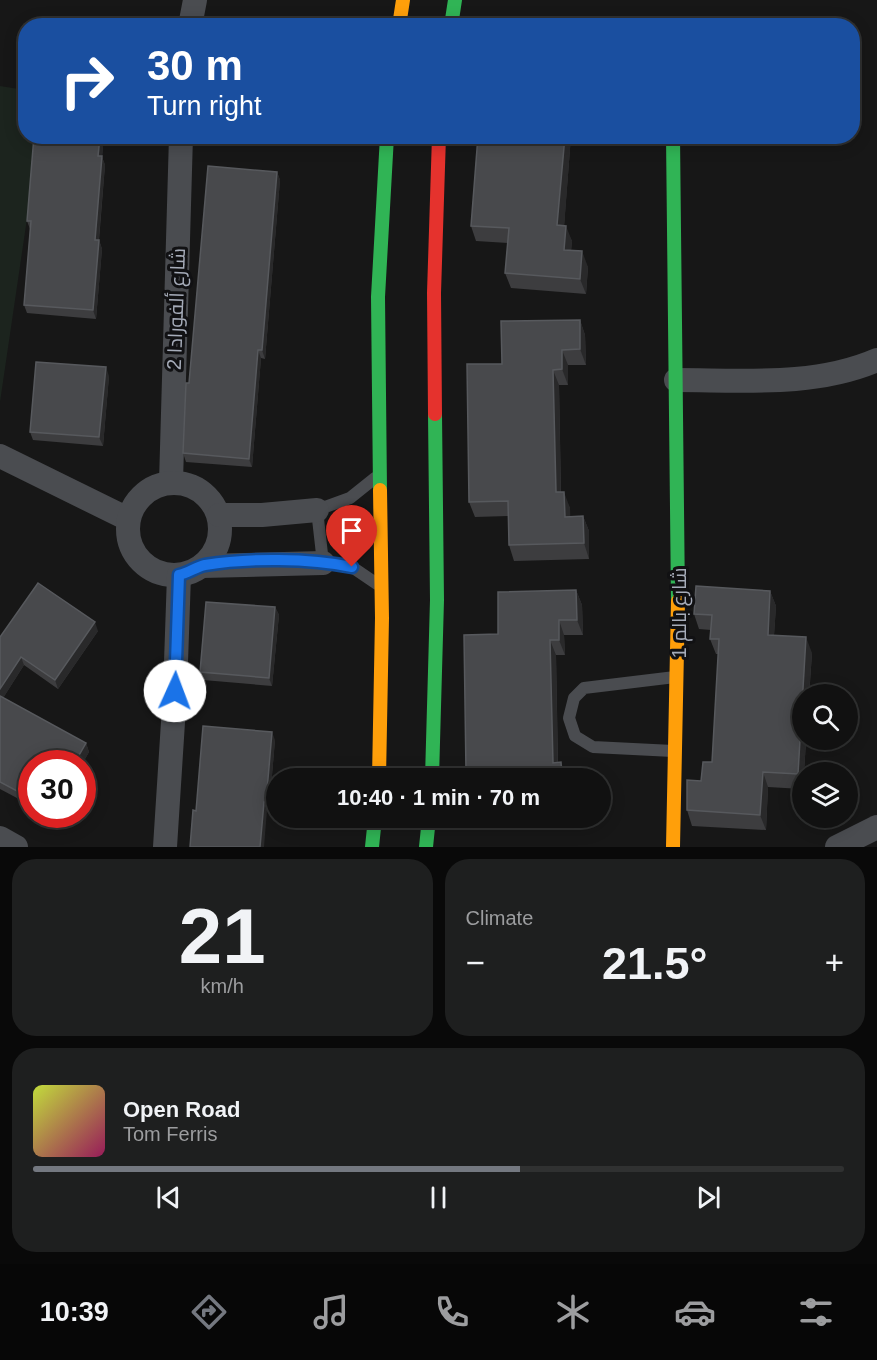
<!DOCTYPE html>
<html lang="en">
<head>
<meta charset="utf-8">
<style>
	:root { --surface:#111; --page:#1e1f1f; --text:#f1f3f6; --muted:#9c9d9f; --line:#303131; --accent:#747880 }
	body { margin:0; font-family:Arial,Cairo,sans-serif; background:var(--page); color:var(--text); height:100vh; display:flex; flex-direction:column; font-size:22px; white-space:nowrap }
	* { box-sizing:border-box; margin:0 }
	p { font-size:20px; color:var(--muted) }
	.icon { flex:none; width:33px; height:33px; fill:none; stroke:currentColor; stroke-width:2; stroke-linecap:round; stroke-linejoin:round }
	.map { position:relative; height:847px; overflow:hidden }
	.details { display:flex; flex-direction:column; gap:12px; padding:12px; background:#090909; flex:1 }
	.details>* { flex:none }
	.guide { position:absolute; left:18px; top:18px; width:842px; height:126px; border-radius:24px; box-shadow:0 3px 15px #0003,0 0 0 2px var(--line); background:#1a4fa0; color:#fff; overflow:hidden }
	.fabs { position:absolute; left:792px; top:684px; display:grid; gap:12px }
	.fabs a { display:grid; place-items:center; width:66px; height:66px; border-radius:50%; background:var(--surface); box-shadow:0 3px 15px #0003,0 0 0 2px var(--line); font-size:30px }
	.speed { position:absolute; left:18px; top:750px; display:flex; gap:12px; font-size:30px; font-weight:700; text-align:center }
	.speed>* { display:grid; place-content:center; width:78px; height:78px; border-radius:50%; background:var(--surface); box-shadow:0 3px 15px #0003,0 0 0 2px var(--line); line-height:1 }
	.speed .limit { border:9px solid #d22; background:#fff; color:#111 }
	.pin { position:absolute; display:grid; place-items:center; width:51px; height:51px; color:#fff; margin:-62px -26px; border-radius:50% 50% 50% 0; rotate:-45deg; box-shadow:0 0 6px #0007 }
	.pin .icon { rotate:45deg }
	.me { position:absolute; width:66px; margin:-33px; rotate:2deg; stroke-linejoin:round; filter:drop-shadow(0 0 4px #0008) }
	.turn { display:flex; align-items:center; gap:21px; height:126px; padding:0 30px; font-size:27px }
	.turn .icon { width:78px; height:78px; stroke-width:2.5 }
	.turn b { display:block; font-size:42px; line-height:51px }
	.big { font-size:45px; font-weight:700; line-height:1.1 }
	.details .card { flex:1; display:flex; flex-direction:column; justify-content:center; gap:9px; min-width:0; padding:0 21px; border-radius:24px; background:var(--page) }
	.details .dial { align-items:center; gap:0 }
	.dial b { font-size:78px; line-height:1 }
	.song { display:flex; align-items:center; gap:18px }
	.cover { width:72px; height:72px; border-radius:9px; background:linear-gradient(135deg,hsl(70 70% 55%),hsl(330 70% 35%)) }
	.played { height:6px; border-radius:3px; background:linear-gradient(90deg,var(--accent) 60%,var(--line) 60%) }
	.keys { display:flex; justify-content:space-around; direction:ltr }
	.heat { display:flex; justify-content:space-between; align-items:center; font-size:33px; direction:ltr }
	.details .tiles { flex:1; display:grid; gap:12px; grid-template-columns:1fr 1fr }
	.card:last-child { grid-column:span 2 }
	.trip { position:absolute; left:266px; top:768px; width:345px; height:60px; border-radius:30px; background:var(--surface); box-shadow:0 3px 15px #0003,0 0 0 2px var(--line); font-weight:700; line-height:60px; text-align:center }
	.tab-bar { display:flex; height:96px; justify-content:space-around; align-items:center; background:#070707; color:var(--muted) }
	.tab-bar .icon { width:42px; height:42px }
	.tab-bar .active { color:var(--accent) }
	.tab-bar b { font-size:27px; color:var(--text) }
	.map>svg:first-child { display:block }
	.green { fill:#1c241e }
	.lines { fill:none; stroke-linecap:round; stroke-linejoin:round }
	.lane { stroke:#4a4c50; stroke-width:12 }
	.street { stroke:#4a4c50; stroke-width:24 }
	.fast { stroke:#30b455; stroke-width:14 }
	.slow { stroke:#ff9f0a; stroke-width:14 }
	.jam { stroke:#e5322d; stroke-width:14 }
	.wall { fill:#3d3d3f }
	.shaded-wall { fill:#29292a }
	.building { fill:#48494c; stroke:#57595d; stroke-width:1.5 }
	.route-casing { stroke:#114b97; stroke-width:15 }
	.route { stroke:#1a73e8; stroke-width:10 }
	.labels { text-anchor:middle; stroke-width:6; stroke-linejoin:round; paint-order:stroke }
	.street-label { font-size:20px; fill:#a6acb9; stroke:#111113 }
</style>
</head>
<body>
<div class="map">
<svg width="877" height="847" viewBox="0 0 877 847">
	<rect width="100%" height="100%" fill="#171717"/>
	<polygon class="green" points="0,86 25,90 26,136 39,137 0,402"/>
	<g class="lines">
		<g class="lane">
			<polyline points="375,478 350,498 317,510 323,563 352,567 377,584"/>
			<polyline points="673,751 593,747 575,736 569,718 574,698 584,688 675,677"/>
		</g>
		<g class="street">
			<polyline points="190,26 195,0"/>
			<path d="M676,380C742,380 815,387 877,360"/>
			<polyline points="0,456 128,519"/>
			<polyline points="171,482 181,136"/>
			<circle cx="174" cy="529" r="46"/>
			<polyline points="219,515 262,515 317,510"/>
			<polyline points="202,566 323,563"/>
			<polyline points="0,838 16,847"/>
			<polyline points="165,847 175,691 179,575"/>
			<polyline points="837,847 877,827"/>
		</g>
		<g class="fast">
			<polyline points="451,26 455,0"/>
			<polyline points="673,136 678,601"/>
			<polyline points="380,490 378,297 387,136"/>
			<polyline points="432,778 437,600 435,414"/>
			<polyline points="372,847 375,818"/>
			<polyline points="426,847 429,818"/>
		</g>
		<g class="slow">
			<polyline points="399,26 403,0"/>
			<polyline points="379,778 382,618 380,490"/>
			<polyline points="673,847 678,601"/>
		</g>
		<polyline class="jam" points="435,414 434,293 439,136"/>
	</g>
	<g class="wall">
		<polygon points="34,136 104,136 102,157 105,165 99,240 102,249 96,319 27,313 24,305 30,229 27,221"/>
		<polygon points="571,136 564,226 572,241 571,250 588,267 586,294 511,288 505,273 508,243 476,241 471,226"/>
		<polygon points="277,172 280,180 265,359 261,358 252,467 186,462 183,453 189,383"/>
		<polygon points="580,320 585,335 586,365 568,365 568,385 559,385 561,492 570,508 570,516 583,516 589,531 589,559 514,561 509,545 508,516 475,517 469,502 502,364"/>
		<polygon points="109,376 103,446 33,440 30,432"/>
		<polygon points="576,590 582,605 583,635 564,635 565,655 556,655 558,763 567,778 468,778 466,772 498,634"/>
		<polygon points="770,591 776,606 774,635 812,653 804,772 802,772 802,789 768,787 766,830 692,826 687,810 712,762 719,654 716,654 710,639 711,630 699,629 694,614"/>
		<polygon points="275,607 279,615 272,686 203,680 200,672"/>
		<polygon points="98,631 58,689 24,665 3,698 86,743 89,752 82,764 32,764 32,806 0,789 0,637"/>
		<polygon points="275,740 269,810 196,811"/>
		<polygon points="506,818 586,818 586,829 511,830"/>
	</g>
	<g class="shaded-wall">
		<polygon points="100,136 104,136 102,157 105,165 98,248 95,240"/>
		<polygon points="565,136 571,136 563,241 557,225"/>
		<polygon points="277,172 280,180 265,359 262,350"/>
		<polygon points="566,226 572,241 570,265 564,250"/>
		<polygon points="99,240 102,249 96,319 93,310"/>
		<polygon points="582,251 588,267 586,294 580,279"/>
		<polygon points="580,320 585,335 586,365 580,349"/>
		<polygon points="258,350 261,358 252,467 249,459"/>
		<polygon points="562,350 568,365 568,385 562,369"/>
		<polygon points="106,367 109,376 103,446 99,437"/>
		<polygon points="553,370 559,385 561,508 556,492"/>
		<polygon points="564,492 570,508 571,532 565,517"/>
		<polygon points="583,516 589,531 589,559 584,543"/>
		<polygon points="576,590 582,605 583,635 577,620"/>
		<polygon points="770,591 776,606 773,650 768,635"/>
		<polygon points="275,607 279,615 272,686 269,678"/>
		<polygon points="559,620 564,635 565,655 559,640"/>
		<polygon points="95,622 98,631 58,689 55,680"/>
		<polygon points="806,637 812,653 809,694 803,694"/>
		<polygon points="550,640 556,655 558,778 553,763"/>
		<polygon points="21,657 24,665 0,703 0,689"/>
		<polygon points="802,696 802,740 806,740 804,772 802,772 802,788 798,774"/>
		<polygon points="272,732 275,740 269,810 266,802"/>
		<polygon points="86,743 89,752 82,764 74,764"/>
		<polygon points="561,762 567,778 562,778"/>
		<polygon points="763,772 768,787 766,830 760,815"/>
		<polygon points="264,802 267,810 264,847 260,847"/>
		<polygon points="582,818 586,818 586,829"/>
	</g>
	<g class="building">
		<polygon points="34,136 100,136 98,156 102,156 95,240 99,240 93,310 24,305 31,221 27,221"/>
		<polygon points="478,136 565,136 557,225 566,226 564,250 582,251 580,279 505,273 509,228 471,226"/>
		<polygon points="208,166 277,172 262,350 258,350 249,459 183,453 186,383 189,383"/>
		<polygon points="580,320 580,349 562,350 562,369 553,370 556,492 564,492 565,517 583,516 584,543 509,545 508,501 469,502 467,364 502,364 501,321"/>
		<polygon points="36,362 106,367 99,437 30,432"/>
		<polygon points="38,583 95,622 55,680 21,657 0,689 0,637"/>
		<polygon points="696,586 770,591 768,635 806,637 798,774 763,772 760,815 687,810 687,780 701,781 703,762 712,762 719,639 710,639 712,615 694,614"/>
		<polygon points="576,590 577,620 559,620 559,640 550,640 553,763 561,762 562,778 505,778 505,771 466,772 464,635 498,634 498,592"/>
		<polygon points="206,602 275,607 269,678 200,672"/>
		<polygon points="0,696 86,743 74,764 32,764 32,799 0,782"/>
		<polygon points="203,726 272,732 266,802 264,802 260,847 190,847 193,810 196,811"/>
	</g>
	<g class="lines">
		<defs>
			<path id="route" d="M175,691L179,575C188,573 196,567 205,565C248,558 309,558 352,567"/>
		</defs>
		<use href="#route" class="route-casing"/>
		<use href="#route" class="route"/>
	</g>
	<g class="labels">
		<g class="street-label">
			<text transform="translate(176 309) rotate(-88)" y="7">شارع ألفورادا 2</text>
			<text transform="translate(679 613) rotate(-90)" y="7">شارع بالم 1</text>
		</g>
	</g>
</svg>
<div class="fabs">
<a><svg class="icon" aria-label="search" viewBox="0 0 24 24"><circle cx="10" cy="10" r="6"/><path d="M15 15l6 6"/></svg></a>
<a><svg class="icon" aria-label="layers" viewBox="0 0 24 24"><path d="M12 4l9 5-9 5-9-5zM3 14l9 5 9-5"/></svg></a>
</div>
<div class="speed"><div class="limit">30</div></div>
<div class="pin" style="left:352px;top:567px;background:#d93025"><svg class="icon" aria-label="arrive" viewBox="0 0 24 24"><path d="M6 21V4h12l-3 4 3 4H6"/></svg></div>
<svg class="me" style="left:175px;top:691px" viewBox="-20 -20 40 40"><circle r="19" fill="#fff"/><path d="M0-13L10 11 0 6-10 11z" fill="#1a73e8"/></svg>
<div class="trip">10:40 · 1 min · 70 m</div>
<div class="guide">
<div class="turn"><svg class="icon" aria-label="right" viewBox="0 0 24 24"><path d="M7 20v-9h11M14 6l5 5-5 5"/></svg><div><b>30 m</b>Turn right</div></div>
</div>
</div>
<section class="details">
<div class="tiles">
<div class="card dial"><b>21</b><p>km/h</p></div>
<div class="card"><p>Climate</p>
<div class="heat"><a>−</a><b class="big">21.5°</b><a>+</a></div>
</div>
<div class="card">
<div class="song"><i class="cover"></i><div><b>Open Road</b><p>Tom Ferris</p></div></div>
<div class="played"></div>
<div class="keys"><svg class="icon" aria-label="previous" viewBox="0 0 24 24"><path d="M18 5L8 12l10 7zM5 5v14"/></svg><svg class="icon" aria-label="pause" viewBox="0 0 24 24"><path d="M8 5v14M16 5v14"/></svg><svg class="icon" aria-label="next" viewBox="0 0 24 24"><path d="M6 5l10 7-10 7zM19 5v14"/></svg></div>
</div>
</div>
</section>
<nav class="tab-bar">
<b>10:39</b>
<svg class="icon active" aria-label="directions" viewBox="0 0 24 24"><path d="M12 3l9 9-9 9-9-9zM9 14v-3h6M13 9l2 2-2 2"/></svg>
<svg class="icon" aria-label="music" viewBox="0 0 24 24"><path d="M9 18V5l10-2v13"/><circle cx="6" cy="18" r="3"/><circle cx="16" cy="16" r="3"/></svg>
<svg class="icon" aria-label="phone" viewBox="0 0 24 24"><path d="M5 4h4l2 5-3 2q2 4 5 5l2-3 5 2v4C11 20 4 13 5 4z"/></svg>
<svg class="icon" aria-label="climate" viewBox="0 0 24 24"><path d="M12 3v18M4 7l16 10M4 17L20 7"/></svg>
<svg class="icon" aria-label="car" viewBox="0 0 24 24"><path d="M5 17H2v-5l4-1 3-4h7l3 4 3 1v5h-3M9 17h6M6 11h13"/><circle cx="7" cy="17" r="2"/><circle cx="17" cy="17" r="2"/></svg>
<svg class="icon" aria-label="filters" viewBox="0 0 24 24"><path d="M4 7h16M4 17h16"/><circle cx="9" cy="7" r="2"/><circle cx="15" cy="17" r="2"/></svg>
</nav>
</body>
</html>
